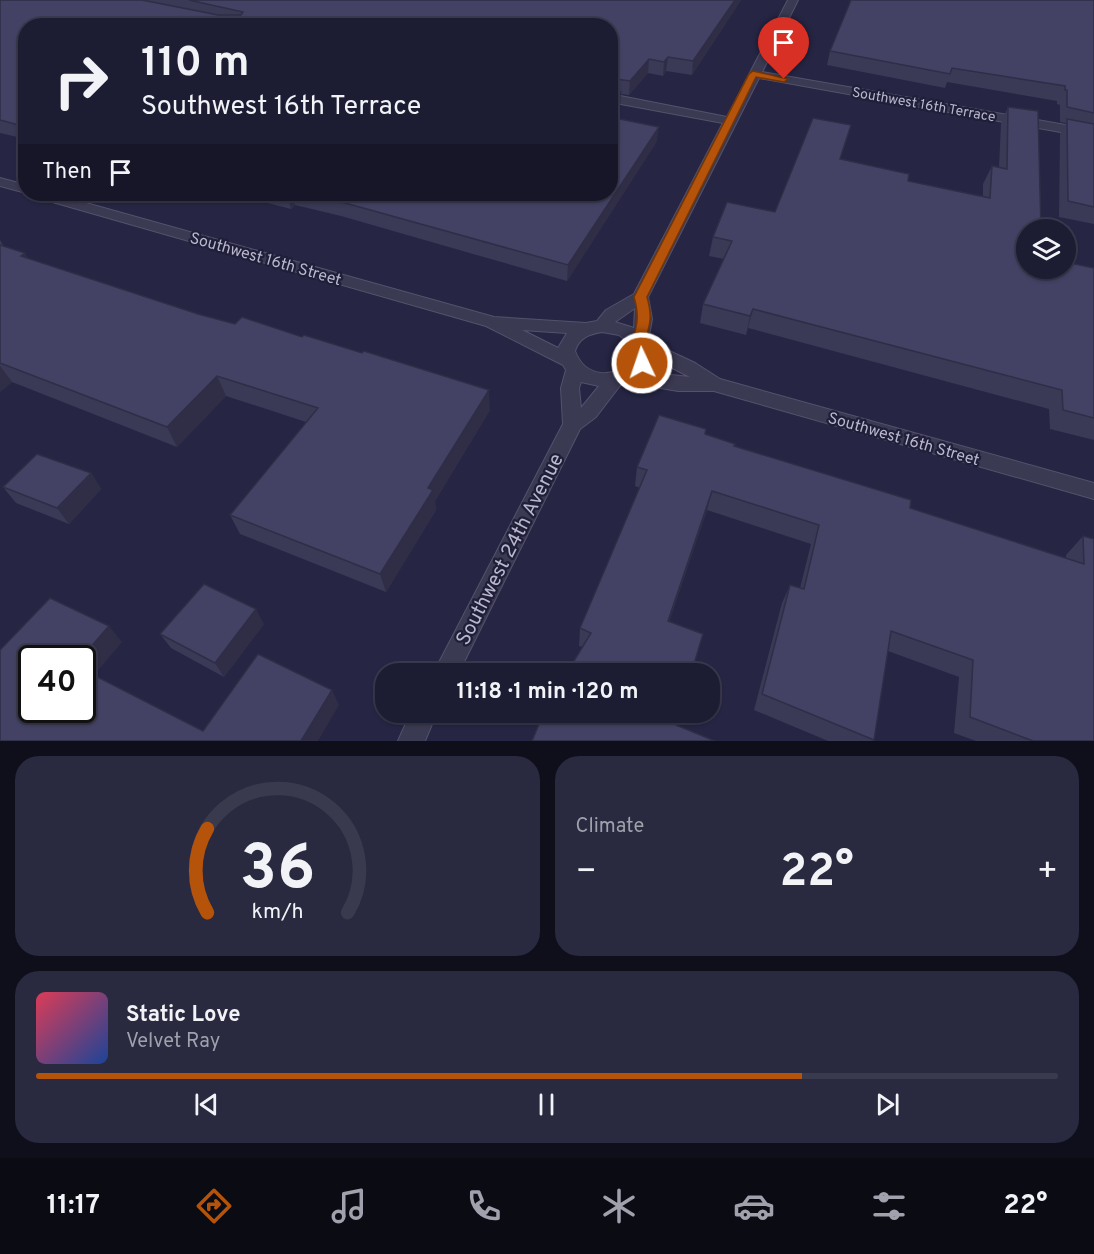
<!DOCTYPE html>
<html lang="en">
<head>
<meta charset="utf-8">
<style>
	:root { --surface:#1c1c33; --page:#29293f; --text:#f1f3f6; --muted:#a0a1ac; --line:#3a3a4e; --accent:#b45309 }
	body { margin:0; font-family:Overpass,sans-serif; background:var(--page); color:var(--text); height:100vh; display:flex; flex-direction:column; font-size:22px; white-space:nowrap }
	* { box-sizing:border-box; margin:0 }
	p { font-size:20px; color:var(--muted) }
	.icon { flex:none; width:33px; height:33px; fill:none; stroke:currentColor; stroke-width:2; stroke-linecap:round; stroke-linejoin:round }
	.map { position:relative; height:741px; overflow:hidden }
	.sheet { display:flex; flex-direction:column; gap:15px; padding:15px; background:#0f0f1c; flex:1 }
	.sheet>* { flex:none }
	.hud { position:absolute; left:18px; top:18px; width:600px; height:183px; border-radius:24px; box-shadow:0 2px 4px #0004,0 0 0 2px var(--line); background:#1c1c33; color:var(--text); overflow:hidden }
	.buttons { position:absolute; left:1016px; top:219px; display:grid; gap:12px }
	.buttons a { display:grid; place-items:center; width:60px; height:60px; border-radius:50%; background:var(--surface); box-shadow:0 2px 4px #0004,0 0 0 2px var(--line); font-size:30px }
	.speed { position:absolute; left:18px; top:645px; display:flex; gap:12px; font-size:30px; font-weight:700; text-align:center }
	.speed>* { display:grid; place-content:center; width:78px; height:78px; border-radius:50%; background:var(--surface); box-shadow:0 2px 4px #0004,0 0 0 2px var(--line); line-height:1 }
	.speed .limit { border:3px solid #111; border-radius:9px; background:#fff; color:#111 }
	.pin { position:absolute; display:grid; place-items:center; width:51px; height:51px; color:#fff; margin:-62px -26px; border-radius:50% 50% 50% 0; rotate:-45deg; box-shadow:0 0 6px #0007 }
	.pin .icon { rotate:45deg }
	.me { position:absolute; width:66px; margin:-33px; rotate:357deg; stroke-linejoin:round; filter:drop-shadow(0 0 4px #0008) }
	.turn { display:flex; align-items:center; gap:21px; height:126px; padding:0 24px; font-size:27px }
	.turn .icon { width:78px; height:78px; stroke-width:2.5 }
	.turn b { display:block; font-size:42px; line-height:51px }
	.then { display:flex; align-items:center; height:57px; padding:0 24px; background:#0003; gap:12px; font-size:22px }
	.big { font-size:45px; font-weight:700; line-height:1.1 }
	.sheet .widget { flex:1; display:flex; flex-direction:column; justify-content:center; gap:9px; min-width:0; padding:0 21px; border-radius:24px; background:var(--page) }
	.sheet .dial { align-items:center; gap:0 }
	.dial svg { height:156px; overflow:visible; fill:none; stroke:var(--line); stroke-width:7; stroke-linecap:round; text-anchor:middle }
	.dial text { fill:var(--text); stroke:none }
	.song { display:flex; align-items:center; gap:18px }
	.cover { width:72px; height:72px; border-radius:9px; background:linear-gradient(135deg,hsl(350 70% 55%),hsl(220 70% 35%)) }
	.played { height:6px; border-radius:3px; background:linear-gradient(90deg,var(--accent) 75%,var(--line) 75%) }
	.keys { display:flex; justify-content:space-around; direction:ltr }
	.heat { display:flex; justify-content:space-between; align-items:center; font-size:33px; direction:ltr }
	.sheet .tiles { flex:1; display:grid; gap:15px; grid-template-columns:1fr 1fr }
	.widget:last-child { grid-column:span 2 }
	.trip { position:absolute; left:375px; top:663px; width:345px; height:60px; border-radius:24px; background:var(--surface); box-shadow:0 2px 4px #0004,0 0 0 2px var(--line); font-weight:700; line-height:60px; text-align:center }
	.tabs { display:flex; height:96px; justify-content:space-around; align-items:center; background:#0b0b14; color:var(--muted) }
	.tabs .icon { width:42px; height:42px }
	.tabs .active { color:var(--accent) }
	.tabs b { font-size:27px; color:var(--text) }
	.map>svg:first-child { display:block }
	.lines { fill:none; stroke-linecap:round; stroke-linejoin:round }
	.minor-casing { stroke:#54526b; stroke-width:2 }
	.minor { fill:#3b3a53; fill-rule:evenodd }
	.wall { fill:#3a3956 }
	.shaded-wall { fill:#2f2e46 }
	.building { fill:#434264; stroke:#2f2e46; stroke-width:1.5 }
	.route { fill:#b45309; stroke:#753606; stroke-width:1.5 }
	.labels { text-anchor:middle; stroke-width:4.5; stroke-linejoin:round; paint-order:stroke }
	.far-street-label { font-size:14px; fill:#b9b7cd; stroke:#1f1f39 }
	.street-label { font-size:16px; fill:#b9b7cd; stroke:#1f1f39 }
	.near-street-label { font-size:20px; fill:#b9b7cd; stroke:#1f1f39 }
</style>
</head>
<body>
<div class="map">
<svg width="1094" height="741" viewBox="0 0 1094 741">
	<rect width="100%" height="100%" fill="#262544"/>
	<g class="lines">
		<defs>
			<g id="minor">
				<path d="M788,0H798L762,72L1094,130V138L759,78L648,297L652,319L648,341L695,363L720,379L1094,483V499L714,391H678L626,382L622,383L596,417L580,429L458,674H433L563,424L561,388L566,370L563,365L486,326L35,197L33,194H54L494,317L586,323L597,321L606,310L634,294L723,123L610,102V94L727,117ZM635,308L634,328L615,322ZM522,330L567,333L558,348ZM602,332L619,335L632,345L633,361C613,379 585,378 575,351C579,338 589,334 602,332ZM651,357L690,377L643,372L651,363ZM581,382L599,386L581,408L579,388Z"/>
				<polygon points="0,178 26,185 26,193 0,186"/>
				<polygon points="411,712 437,712 425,741 398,741"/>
			</g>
		</defs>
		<use href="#minor" class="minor-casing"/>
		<use href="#minor" class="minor"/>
	</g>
	<g class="wall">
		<polygon points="0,0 741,0 692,75 666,71 663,76 648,73 629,95 621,94 620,106 612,117 657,141 567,281 341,216 295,205 291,209 232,194 610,194 610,26 26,26 26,139 0,133"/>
		<polygon points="1094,0 1094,224 1059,217 1060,134 1066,123 1060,122 1060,105 1057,104 1057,101 947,82 945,88 827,65 830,51"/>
		<polygon points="1008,107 1026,268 1094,268 1094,440 1050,429 1049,409 748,328 746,335 700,323 703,304 724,259 709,256 713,237 775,212 840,160 908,181 983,196 983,184 992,166 999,167 1001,124"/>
		<polygon points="0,240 3,245 2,246 29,259 490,410 435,501 436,510 386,592 240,534 230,515 306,422 226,396 177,447 12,382 0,392"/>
		<polygon points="705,434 735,447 910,508 1066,558 1066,555 1083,536 1094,741 976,741 954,733 959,677 888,651 874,741 828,741 754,710 782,603 790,585 800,588 811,544 707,510 669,622 583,647 579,646 580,628 640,488 635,486 637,467"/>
		<polygon points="91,473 101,489 69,524 16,503 3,487"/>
		<polygon points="264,624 224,677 171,648 160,634"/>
	</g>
	<g class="shaded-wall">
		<polygon points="735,0 741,0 692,75 693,61"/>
		<polygon points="668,57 666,71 663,76 664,62"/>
		<polygon points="649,59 648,73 629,95 630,81"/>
		<polygon points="621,92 620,106 610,118 610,105"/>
		<polygon points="659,127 657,141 567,281 568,265"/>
		<polygon points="287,194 292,194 295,205 291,209"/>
		<polygon points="25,253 37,273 21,256"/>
		<polygon points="753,309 748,328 746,335 750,316"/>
		<polygon points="0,366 12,382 0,392"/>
		<polygon points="217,376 226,396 177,447 167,427"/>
		<polygon points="489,390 490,410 435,501 436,510 386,592 380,574 428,488"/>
		<polygon points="91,473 101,489 69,524 57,508"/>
		<polygon points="712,491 707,510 663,639 668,621"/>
		<polygon points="256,609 264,624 224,677 215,663"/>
		<polygon points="109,626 122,642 90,680 82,672 82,658 81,658"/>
		<polygon points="332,690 339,705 318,741 301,741"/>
	</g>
	<g class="building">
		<polygon points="0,0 142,0 218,15 241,15 243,12 189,0 735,0 693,61 668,57 664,62 649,59 630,81 610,78 610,26 26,26 26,127 0,120"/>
		<polygon points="851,0 1094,0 1094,113 1067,107 1067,90 1065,90 1065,86 952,68 950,74 830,51"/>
		<polygon points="610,90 621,92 610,105"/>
		<polygon points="1008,107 1038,111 1041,230 1026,230 1026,268 1065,268 1065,262 1094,268 1094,418 1063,410 1062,390 753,309 750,316 703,304 732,241 713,237 727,202 775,212 813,118 851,125 840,159 909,174 908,181 990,198 992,166 1007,169"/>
		<polygon points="610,117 659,127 568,265 338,201 306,194 610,194"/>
		<polygon points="1067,119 1094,124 1094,207 1068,201"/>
		<polygon points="0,245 25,253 21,256 198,314 235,324 242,317 302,337 304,335 362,353 364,351 489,390 428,488 433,490 380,574 230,515 318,408 217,376 167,427 0,363"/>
		<polygon points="659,415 706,429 705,434 735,444 734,446 911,500 910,508 1084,564 1083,536 1094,539 1094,741 1033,741 970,717 973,660 891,631 874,740 762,694 790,585 804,589 819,525 712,491 668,621 703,634 691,674 566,674 591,633 580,628 647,470 637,467"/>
		<polygon points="37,454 91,473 57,508 3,487"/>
		<polygon points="204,584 256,609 215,663 160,634"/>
		<polygon points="50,598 109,626 81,658 32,658 32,710 82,710 82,669 203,731 258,654 332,690 301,741 0,741 0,650"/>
		<polygon points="544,712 679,712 676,725 715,741 532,741"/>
	</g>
	<path class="route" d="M753,71L788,79L784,82L756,77L647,297C652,314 651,324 645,340L651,355L647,367H637L635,363L637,355L632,340C638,325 639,314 634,297L749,74Z"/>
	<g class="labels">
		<g class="far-street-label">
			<text transform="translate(924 104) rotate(10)" y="5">Southwest 16th Terrace</text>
		</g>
		<g class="street-label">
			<text transform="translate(266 258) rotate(16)" y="6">Southwest 16th Street</text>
			<text transform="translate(904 438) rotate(16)" y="6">Southwest 16th Street</text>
		</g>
		<g class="near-street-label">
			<text transform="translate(509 549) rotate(-63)" y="7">Southwest 24th Avenue</text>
		</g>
	</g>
</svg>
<div class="buttons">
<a><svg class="icon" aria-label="layers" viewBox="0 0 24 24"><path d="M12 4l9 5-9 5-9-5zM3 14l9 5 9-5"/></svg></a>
</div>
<div class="speed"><div class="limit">40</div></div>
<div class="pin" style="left:784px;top:79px;background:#d93025"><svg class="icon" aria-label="arrive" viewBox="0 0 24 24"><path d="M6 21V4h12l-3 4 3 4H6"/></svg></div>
<svg class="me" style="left:642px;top:363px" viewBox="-20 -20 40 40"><circle r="17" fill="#b45309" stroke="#fff" stroke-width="3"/><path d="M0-11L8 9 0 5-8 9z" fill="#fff"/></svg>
<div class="trip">11:18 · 1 min · 120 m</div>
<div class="hud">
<div class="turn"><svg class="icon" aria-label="right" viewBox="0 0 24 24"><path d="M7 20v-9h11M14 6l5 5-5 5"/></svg><div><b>110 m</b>Southwest 16th Terrace</div></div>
<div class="then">Then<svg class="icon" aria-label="arrive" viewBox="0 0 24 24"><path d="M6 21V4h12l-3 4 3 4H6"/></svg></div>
</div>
</div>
<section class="sheet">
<div class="tiles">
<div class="widget dial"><svg viewBox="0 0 100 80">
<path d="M14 69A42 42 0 1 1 86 69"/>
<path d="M14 69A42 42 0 0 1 14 26" stroke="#b45309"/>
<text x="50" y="56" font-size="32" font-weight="700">36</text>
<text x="50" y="72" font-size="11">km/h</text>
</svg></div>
<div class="widget"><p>Climate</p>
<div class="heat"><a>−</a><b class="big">22°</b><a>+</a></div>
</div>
<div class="widget">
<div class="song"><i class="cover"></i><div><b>Static Love</b><p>Velvet Ray</p></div></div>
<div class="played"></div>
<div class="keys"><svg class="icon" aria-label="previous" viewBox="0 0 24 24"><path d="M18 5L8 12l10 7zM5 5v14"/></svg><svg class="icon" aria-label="pause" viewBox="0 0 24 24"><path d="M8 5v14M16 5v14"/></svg><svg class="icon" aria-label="next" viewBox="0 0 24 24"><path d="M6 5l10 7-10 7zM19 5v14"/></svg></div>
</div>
</div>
</section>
<nav class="tabs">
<b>11:17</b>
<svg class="icon active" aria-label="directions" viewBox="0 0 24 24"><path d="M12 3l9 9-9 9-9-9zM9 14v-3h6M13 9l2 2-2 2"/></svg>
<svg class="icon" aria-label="music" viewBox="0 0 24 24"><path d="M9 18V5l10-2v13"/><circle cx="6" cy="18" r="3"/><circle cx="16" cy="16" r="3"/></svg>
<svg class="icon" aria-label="phone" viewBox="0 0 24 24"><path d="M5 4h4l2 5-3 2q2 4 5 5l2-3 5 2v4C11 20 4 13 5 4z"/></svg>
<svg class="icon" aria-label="climate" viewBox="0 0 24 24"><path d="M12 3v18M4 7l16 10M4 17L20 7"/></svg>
<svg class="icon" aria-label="car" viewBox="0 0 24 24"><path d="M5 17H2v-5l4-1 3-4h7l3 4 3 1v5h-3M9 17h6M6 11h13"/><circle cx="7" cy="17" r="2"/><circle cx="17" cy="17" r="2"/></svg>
<svg class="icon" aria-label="filters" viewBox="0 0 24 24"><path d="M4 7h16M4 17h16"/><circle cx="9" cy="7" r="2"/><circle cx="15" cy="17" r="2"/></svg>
<b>22°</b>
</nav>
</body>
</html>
